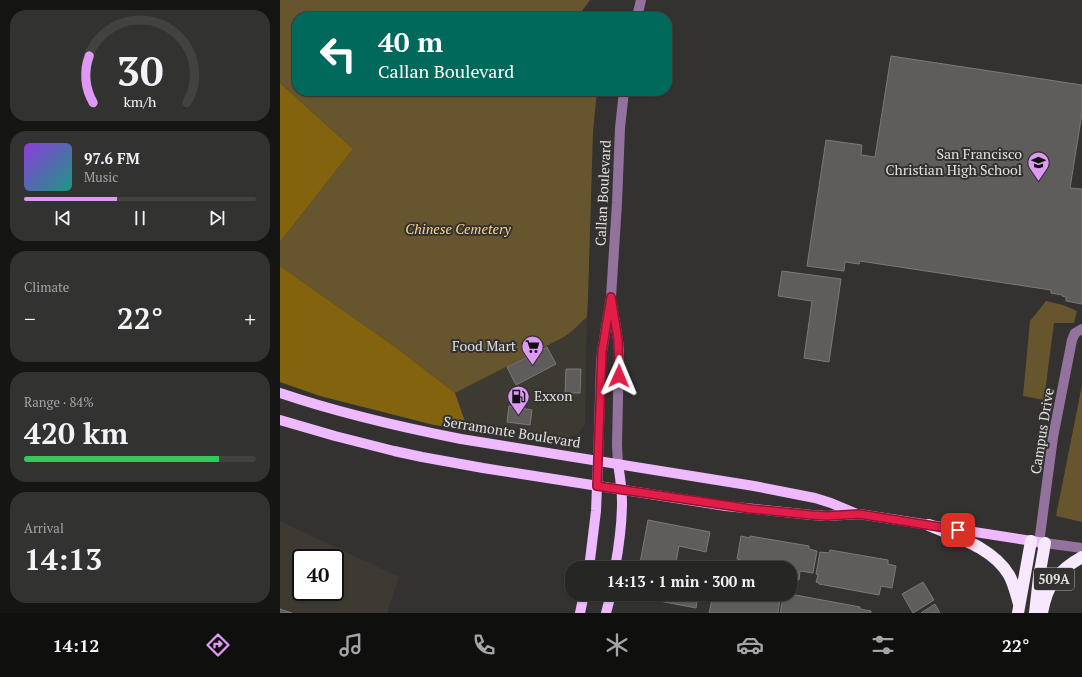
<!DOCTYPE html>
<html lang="en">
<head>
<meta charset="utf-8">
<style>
	:root { --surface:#262624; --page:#323231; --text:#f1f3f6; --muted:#a4a5a6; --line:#424341; --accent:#dd99f3 }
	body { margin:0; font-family:"PT Serif",serif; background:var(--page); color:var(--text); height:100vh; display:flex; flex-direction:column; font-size:15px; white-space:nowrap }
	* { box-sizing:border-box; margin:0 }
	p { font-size:13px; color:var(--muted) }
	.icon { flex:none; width:22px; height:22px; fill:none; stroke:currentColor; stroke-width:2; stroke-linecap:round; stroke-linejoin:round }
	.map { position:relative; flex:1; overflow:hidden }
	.details { display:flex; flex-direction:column; gap:10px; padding:10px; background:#151514; width:280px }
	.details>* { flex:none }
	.top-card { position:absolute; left:12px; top:12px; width:380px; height:84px; border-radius:16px; box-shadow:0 1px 3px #0004,0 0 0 1px var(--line); background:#00695c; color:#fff; overflow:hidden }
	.speed { position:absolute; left:12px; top:549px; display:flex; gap:8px; font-size:20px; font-weight:700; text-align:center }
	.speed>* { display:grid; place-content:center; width:52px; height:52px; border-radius:50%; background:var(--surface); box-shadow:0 1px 3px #0004,0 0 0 1px var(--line); line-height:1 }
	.speed .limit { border:2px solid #111; border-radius:6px; background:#fff; color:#111 }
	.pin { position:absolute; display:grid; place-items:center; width:34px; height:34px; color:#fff; margin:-17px; border-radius:8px; box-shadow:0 2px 6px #0006 }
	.me { position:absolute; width:44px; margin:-22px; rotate:1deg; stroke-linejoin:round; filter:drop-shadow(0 0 3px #0008) }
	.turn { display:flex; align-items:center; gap:14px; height:84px; padding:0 20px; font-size:18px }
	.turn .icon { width:52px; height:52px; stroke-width:2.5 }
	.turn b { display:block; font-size:28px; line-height:34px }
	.big { font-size:30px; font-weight:600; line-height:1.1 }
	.details .widget { flex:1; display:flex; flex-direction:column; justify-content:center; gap:6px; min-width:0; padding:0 14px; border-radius:16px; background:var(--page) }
	.details .dial { align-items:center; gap:0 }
	.dial svg { height:104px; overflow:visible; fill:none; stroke:var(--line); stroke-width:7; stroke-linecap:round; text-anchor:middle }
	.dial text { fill:var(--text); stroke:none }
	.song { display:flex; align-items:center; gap:12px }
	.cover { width:48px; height:48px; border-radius:6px; background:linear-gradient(135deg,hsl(270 70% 55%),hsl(170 70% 35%)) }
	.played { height:4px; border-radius:2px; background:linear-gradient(90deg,var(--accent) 40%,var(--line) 40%) }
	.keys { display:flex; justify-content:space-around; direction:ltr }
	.heat { display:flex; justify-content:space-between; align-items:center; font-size:22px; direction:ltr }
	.charge { height:6px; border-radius:3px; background:linear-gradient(90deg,#34c759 84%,var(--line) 0) }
	.trip { position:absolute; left:285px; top:561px; width:232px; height:40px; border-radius:16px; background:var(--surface); box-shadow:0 1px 3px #0004,0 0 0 1px var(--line); font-weight:600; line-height:40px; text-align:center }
	.tabs { display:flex; height:64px; justify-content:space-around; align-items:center; background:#0f0f0e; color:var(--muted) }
	.tabs .icon { width:28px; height:28px }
	.tabs .active { color:var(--accent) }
	.tabs b { font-size:18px; color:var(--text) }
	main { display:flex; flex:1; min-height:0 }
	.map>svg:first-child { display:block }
	.built { fill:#3d3a32; fill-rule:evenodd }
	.green { fill:#67552d }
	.forest { fill:#83630e }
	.building { fill:#5e5d5b; stroke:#7b7977 }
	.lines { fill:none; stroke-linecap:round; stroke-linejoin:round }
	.minor { stroke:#93739e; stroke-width:10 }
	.major { stroke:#eeb9ff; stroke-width:10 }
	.highway { stroke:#f8e8fd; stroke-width:12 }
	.route-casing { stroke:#92132f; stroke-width:10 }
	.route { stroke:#e11d48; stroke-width:7 }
	.labels { text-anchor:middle; stroke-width:4; stroke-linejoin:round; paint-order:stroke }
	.shield { fill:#333230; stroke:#aeadab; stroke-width:1 }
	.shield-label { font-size:13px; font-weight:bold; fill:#e2e2e0 }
	.poi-label { font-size:14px; fill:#e2e2e0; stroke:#333230; text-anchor:end }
	.street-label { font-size:14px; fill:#e2e2e0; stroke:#333230 }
	.park-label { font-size:14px; font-style:italic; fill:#fad687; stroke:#333230 }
</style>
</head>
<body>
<main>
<section class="details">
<div class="widget dial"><svg viewBox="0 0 100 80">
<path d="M14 69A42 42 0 1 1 86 69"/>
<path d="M14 69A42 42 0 0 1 11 33" stroke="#dd99f3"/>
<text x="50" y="56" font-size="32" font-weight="700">30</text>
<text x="50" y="72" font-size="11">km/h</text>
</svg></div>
<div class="widget">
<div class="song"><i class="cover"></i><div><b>97.6 FM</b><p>Music</p></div></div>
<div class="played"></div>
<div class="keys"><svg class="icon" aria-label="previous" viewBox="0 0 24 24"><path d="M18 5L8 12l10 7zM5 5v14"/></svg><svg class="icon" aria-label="pause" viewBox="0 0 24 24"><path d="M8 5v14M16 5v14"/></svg><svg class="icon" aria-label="next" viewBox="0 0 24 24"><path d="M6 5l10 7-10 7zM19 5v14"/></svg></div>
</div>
<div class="widget"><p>Climate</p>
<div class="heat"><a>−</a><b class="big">22°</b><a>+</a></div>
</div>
<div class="widget"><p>Range · 84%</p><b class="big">420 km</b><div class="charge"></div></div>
<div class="widget"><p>Arrival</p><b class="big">14:13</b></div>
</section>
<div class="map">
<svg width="802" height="613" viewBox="0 0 802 613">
	<rect width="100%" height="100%" fill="#333230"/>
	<g class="built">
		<polygon points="307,317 305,423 303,428 299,433 290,437 284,437 227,428 187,426 175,393 284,337 292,331"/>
		<path d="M0,521L119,577L107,613H0ZM21,558H55V592H21Z"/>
	</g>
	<g class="green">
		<polygon points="0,0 310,0 302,11 308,17 17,17 17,91 317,91 313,132 308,298 307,317 292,331 284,337 175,393 118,349 0,266 0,242 73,149 0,83"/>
		<polygon points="766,301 783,305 797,311 794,323 774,323 764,400 743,396 750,321"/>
		<polygon points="802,385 802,522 776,516"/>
	</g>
	<g class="forest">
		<polygon points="0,83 73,149 0,242"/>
		<polygon points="0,266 118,349 175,393 188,430 154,425 40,396 0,382"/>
	</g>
	<g class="building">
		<polygon points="611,56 802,85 802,113 790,188 802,189 802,304 786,301 786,297 782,296 782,295 771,293 771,290 580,261 579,264 565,262 564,271 527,266 546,140 582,145 581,155 595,157"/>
		<polygon points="502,271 561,279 549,362 524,358 532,301 498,296"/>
		<polygon points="267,347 276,364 236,385 227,367"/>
		<polygon points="286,369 301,369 300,393 285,393"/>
		<polygon points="229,406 252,410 250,425 227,422"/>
		<polygon points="368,520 430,532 426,552 399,546 395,568 359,568"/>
		<polygon points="461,536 470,538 470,536 529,546 529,549 537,551 533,573 520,571 519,580 510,578 510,568 460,568 461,560 457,559"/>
		<polygon points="550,550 608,560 608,564 616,566 612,588 601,586 599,595 539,584 539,583 536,582 538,575 536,574 540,552 549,553"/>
		<polygon points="643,582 654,600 633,613 622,594"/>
		<polygon points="354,594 418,594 416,608 353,596"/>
		<polygon points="421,594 501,594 498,613 429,613 432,600 420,598"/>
		<polygon points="504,594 510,594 580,607 580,609 591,611 591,613 500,613"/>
		<polygon points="655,604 660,613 641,613"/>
		<polygon points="0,609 12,613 0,613"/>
	</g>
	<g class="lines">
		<g class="minor">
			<polyline points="357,17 361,0"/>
			<polyline points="332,304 338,340 339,351 337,445 338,464"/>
			<polyline points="318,461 321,363 322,352 331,297 337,203 340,128 344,91"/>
			<polyline points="759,543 773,437 792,340 795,333 802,329"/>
			<polyline points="765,543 802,548"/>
		</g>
		<g class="major">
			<path d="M0,393C59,413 120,427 181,439L474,486L535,498L551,503L575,513"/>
			<polyline points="0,420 55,436 114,451 142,457 203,468 446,506 532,515 547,516 579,514 765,543"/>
			<polyline points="309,568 316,511 318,461"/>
			<path d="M335,568C339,546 342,524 342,502C342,489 340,476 338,464"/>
			<polyline points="300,613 304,594"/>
			<polyline points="326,613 331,594"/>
		</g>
		<g class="highway">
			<path d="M649,525C677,537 713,548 729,575C734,584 736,594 739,604"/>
			<polyline points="738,613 751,541"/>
			<polyline points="755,613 759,577 765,543"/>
			<path d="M762,613C767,585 777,571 802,557"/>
		</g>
	</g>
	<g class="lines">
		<defs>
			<polyline id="route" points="339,376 338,340 331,297 322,352 317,486 471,509 532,515 547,516 579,514 678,530"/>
		</defs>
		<use href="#route" class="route-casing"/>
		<use href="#route" class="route"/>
	</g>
	<defs>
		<symbol id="school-pin" viewBox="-11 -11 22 30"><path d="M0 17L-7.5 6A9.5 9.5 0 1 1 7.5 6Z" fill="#dd99f3" stroke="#333230"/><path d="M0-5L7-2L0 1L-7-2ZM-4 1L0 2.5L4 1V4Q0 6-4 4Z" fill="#111"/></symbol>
		<symbol id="supermarket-pin" viewBox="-11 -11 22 30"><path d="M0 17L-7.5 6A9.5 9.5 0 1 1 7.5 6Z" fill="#dd99f3" stroke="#333230"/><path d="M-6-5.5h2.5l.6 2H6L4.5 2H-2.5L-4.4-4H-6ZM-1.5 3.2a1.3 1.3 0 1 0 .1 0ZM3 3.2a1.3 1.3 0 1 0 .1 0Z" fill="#111"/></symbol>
		<symbol id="fuel-pin" viewBox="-11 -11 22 30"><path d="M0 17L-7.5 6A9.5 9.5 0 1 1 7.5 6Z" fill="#dd99f3" stroke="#333230"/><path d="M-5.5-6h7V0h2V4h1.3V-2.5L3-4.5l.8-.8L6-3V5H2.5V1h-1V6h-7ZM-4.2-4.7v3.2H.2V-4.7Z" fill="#111"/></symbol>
	</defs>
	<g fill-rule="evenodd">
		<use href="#school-pin" x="746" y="150" width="25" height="34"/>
		<use href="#supermarket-pin" x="240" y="334" width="25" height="34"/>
		<use href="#fuel-pin" x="226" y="384" width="25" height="34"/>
	</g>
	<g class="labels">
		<rect class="shield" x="754" y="568" width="40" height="22" rx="3"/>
		<g class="shield-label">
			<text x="774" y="584">509A</text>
		</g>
		<g class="poi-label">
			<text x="742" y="159">San Francisco<tspan x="742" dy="16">Christian High School</tspan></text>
			<text x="236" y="351">Food Mart</text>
			<text x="254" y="401" text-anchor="start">Exxon</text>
		</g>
		<g class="street-label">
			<text transform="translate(323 193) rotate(-87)" y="5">Callan Boulevard</text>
			<text transform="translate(762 431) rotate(-81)" y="5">Campus Drive</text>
			<text transform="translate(232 432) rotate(9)" y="5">Serramonte Boulevard</text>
		</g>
		<g class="park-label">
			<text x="178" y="234">Chinese Cemetery</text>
		</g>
	</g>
</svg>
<div class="speed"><div class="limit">40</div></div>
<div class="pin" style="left:678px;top:530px;background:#d93025"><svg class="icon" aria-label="arrive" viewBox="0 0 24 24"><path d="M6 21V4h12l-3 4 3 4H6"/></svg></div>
<svg class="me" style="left:339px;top:376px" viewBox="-20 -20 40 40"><path d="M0-17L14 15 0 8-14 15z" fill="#e11d48" stroke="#fff" stroke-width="4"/></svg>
<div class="trip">14:13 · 1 min · 300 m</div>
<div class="top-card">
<div class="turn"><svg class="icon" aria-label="left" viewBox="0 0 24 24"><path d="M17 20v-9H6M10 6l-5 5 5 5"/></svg><div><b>40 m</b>Callan Boulevard</div></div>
</div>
</div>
</main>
<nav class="tabs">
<b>14:12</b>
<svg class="icon active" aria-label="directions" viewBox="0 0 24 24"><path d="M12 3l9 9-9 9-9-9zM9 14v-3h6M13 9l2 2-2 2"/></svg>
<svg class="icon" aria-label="music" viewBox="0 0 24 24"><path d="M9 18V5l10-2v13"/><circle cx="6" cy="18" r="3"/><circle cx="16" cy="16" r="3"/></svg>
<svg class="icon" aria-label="phone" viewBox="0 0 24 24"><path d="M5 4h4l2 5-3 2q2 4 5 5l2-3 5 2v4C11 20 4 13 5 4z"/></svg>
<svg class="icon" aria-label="climate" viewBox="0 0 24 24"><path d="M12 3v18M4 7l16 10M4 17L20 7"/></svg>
<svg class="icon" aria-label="car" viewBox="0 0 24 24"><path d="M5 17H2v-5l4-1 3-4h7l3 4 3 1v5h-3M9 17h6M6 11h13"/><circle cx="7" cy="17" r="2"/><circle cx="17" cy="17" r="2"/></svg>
<svg class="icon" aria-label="filters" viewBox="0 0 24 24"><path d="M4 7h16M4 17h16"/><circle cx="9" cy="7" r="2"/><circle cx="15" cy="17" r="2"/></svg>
<b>22°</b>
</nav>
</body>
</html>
